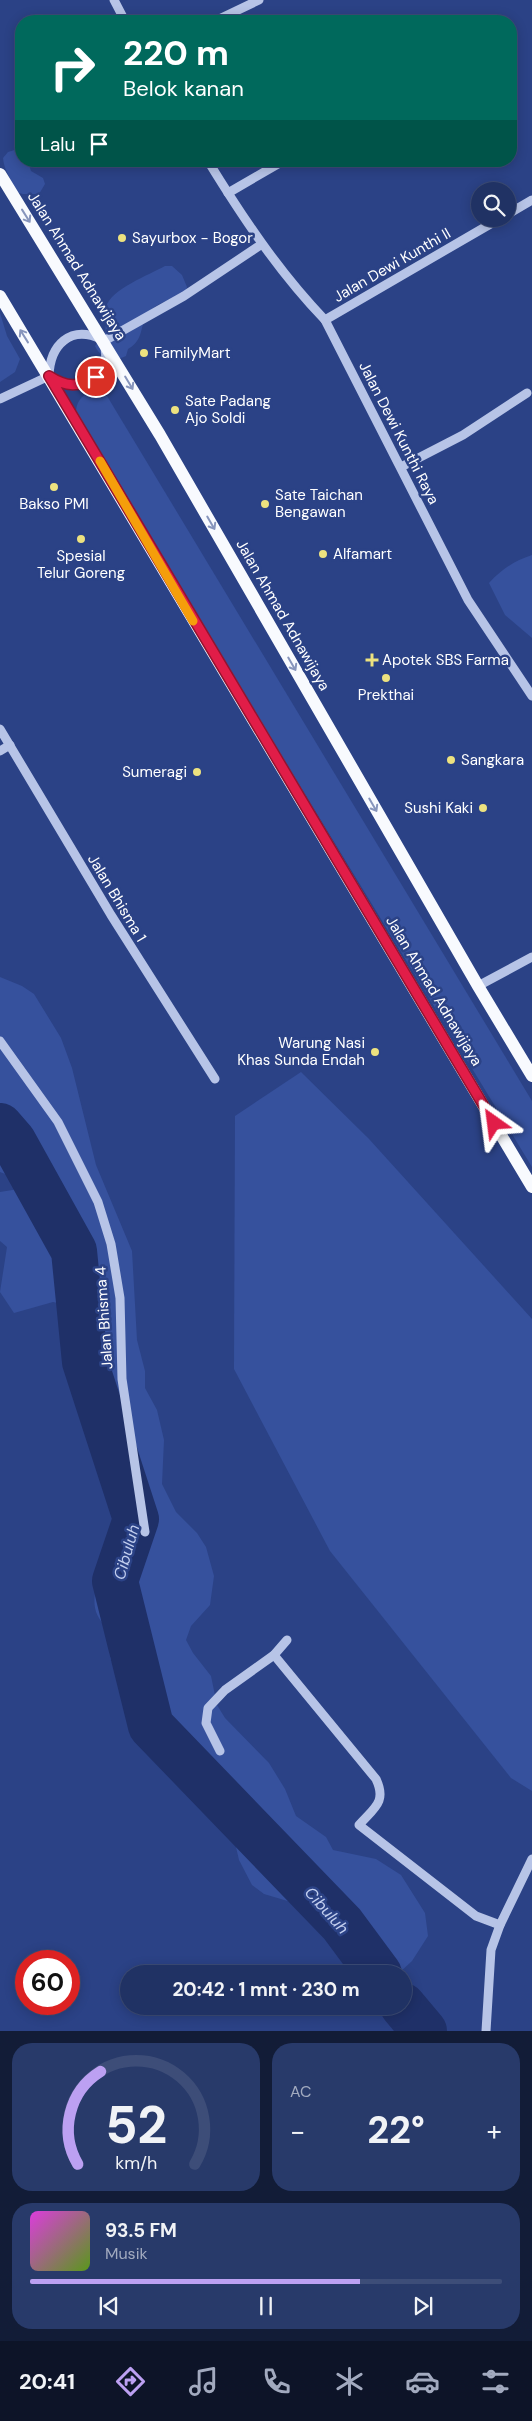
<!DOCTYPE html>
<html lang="id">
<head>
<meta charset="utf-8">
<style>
	:root { --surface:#203264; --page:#283a6a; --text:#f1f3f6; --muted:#a2aabf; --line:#3d4d78; --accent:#bca0f2 }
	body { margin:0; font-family:"DM Sans",sans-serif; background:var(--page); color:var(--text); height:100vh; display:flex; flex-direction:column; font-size:19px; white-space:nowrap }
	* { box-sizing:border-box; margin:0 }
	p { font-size:16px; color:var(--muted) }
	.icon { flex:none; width:28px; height:28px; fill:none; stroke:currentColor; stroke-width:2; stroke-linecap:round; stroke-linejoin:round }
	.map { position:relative; height:2031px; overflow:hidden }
	.details { display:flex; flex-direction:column; gap:12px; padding:12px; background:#121c37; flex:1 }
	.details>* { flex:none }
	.hud { position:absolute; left:15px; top:15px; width:502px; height:152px; border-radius:20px; box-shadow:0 2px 12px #0003,0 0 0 1px var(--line); background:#00695c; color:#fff; overflow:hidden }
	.controls { position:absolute; left:471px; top:182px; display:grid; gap:10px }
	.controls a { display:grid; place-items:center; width:45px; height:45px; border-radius:50%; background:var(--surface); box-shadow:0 2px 12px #0003,0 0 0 1px var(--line); font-size:25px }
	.speed { position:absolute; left:15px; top:1950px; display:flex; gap:10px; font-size:25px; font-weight:700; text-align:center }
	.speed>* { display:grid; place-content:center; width:65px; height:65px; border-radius:50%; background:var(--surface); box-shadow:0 2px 12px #0003,0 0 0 1px var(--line); line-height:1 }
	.speed .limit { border:8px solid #d22; background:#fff; color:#111 }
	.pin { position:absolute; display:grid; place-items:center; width:42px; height:42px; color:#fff; margin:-21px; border:2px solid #fff; border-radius:50%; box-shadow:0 1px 5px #0007 }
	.me { position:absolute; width:55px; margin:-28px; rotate:329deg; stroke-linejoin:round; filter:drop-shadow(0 0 4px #0008) }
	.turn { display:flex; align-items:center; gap:18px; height:105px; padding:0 25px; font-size:22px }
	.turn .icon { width:65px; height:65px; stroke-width:2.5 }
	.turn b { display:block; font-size:35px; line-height:42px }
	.then { display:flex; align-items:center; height:48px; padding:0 25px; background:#0003; gap:10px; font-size:19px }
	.big { font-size:38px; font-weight:700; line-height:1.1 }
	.details .card { flex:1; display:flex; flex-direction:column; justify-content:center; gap:8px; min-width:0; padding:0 18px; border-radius:20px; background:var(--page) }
	.details .dial { align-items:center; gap:0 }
	.dial svg { height:130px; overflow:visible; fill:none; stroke:var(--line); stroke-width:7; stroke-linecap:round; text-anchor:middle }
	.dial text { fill:var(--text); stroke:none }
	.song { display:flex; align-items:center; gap:15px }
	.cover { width:60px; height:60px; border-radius:8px; background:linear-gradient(135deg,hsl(300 70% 55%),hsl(90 70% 35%)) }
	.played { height:5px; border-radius:2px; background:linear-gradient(90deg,var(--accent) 70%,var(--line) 70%) }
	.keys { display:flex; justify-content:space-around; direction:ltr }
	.heat { display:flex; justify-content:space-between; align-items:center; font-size:28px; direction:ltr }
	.details .tiles { flex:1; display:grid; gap:12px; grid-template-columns:1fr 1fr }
	.card:last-child { grid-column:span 2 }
	.trip { position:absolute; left:120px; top:1965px; width:292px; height:50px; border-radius:25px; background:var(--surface); box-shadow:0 2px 12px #0003,0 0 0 1px var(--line); font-weight:700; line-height:50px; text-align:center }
	.tab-bar { display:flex; height:80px; justify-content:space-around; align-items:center; background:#0d1428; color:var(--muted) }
	.tab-bar .icon { width:35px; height:35px }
	.tab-bar .active { color:var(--accent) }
	.tab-bar b { font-size:22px; color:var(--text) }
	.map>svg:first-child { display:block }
	.green { fill:#36519d }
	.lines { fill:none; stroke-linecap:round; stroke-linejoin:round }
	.river { stroke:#1f3068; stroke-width:46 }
	.minor { stroke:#b7c4e7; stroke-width:9 }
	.major { stroke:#f8fafe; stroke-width:12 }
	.oneway { stroke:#8795bc }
	.route-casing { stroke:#92132f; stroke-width:12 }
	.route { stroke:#e11d48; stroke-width:9 }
	.slow { stroke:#f59e0b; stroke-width:9 }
	.poi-dot { fill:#ede27f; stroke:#2b4286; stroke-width:2 }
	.labels { text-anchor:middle; stroke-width:5; stroke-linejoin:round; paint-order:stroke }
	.poi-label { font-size:15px; fill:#fff; stroke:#2b4286; text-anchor:start }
	.street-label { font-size:15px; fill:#fff; stroke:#2b4286 }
	.water-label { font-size:16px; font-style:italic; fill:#c3cfef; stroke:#2b4286 }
</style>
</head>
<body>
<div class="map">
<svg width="532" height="2031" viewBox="0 0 532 2031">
	<rect width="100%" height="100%" fill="#2b4286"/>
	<g class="green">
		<path d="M21,148V161H28L31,171L43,178L45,184L39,194H23L15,192C12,179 4,171 3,158L8,152Z"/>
		<path d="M165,266H172L182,275L187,287L185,294C174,298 160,302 152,309C137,323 147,338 128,349L126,356C114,362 100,358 95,346L105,334C107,325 103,316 106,307C111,289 149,275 165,266Z"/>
		<polygon points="0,313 7,336 20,359 15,372 0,382"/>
		<path d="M93,391L107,396L532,1101V1167L76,418C75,404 79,396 93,391Z"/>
		<path d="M532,555V638L505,615L489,583C502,569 514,561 532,555Z"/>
		<path d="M0,977L22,986L34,994L61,1038L72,1068L96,1165L132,1251L137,1340L145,1371V1388L157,1410L164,1440L162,1484L176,1512L197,1533L206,1547L214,1576L210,1605L191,1626L186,1640L193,1653L211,1676L217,1705L225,1718L269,1763L285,1789L296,1816L326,1837L333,1850L376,1859L401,1875L425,1913L428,1936L412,1961L398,1974H372L355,1953L301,1905L264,1894L252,1885L239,1860L233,1834L208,1814L200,1803L189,1776L171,1753L139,1721L110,1658L108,1629C93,1614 93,1605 96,1585L126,1581L142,1545L132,1517L125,1443L118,1416L91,1418L93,1389L90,1366L105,1340L88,1301L73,1306L53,1302L14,1313L0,1292L7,1247L0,1241V1192L37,1186L0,1172Z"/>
		<polygon points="301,1072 369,1139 532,1319 532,1791 511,1778 330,1551 234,1369 235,1116"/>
	</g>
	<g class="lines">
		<g class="river">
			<polyline points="0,1126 13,1141 74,1251 85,1362 136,1519 115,1581 151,1726 342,1924 379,1974"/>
			<polyline points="403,2006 424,2031"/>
		</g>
		<g class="minor">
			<polyline points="114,0 125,21"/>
			<polyline points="215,21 259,0"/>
			<path d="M208,161C243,218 279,272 325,320L468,600L532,696"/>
			<polyline points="228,193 283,161"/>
			<polyline points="508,214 532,200"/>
			<polyline points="325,320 499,219"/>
			<polyline points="104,341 184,296 262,244"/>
			<path d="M49,376C50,345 70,325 101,339"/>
			<path d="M51,377C76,395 111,381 105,348"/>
			<polyline points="0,399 49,376"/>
			<polyline points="401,467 463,435 527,393"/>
			<polyline points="0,729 111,915 215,1079"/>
			<polyline points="0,751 10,745"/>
			<polyline points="478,986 532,957"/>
			<polyline points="0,1041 58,1122 98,1202 111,1244 120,1298 122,1379 145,1532"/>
			<path d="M274,1655L376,1779C387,1802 374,1808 359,1825L476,1916L500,1925"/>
			<polyline points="220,1751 206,1723 208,1708 225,1690 274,1655 287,1640"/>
			<polyline points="486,2031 491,1950 500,1925 532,1859"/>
		</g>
		<g class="major">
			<polyline points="0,174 160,435 478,986 532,1076"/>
			<polyline points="0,296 532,1187"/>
		</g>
	</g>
	<defs><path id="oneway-shaft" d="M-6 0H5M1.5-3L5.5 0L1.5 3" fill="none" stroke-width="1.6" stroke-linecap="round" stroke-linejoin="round" transform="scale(1.25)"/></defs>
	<g class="oneway">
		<use href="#oneway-shaft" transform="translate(26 216) rotate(58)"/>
		<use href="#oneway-shaft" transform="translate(24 336) rotate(-122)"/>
		<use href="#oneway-shaft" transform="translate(129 383) rotate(59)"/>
		<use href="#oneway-shaft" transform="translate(211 523) rotate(60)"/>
		<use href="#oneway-shaft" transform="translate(292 664) rotate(60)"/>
		<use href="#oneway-shaft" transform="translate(373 805) rotate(60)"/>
	</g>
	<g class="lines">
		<defs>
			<path id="route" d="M96,377C79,388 66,387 49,376L494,1123"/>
		</defs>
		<use href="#route" class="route-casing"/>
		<use href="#route" class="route"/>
		<polyline class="slow" points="100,461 193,621"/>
	</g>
	<g class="poi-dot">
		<circle cx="122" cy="238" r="5"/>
		<circle cx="144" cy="353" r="5"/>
		<circle cx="175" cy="410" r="5"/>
		<circle cx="54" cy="487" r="5"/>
		<circle cx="265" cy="504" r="5"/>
		<circle cx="81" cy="539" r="5"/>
		<circle cx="323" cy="554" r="5"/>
		<path d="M369.5 652.5h5v5h5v5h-5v5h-5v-5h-5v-5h5z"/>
		<circle cx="386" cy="678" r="5"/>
		<circle cx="451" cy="760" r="5"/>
		<circle cx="197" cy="772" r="5"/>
		<circle cx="483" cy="808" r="5"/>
		<circle cx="375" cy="1052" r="5"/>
	</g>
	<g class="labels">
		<g class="poi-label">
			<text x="132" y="243">Sayurbox - Bogor</text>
			<text x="154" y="358">FamilyMart</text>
			<text x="185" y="406">Sate Padang<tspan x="185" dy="17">Ajo Soldi</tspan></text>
			<text x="275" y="500">Sate Taichan<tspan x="275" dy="17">Bengawan</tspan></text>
			<text x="54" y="509" text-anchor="middle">Bakso PMI</text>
			<text x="333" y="559">Alfamart</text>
			<text x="81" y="561" text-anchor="middle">Spesial<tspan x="81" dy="17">Telur Goreng</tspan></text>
			<text x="382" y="665">Apotek SBS Farma</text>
			<text x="386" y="700" text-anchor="middle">Prekthai</text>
			<text x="461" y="765">Sangkara</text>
			<text x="187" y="777" text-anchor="end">Sumeragi</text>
			<text x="473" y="813" text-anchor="end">Sushi Kaki</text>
			<text x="365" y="1048" text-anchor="end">Warung Nasi<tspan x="365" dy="17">Khas Sunda Endah</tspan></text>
		</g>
		<g class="street-label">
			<text transform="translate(392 265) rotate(-30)" y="5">Jalan Dewi Kunthi II</text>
			<text transform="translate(77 266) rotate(58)" y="5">Jalan Ahmad Adnawijaya</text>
			<text transform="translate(399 433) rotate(63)" y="5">Jalan Dewi Kunthi Raya</text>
			<text transform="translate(283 615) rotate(60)" y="5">Jalan Ahmad Adnawijaya</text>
			<text transform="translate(117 898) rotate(59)" y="5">Jalan Bhisma 1</text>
			<text transform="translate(434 991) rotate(59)" y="5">Jalan Ahmad Adnawijaya</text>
			<text transform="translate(104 1318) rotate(-94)" y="5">Jalan Bhisma 4</text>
		</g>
		<g class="water-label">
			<text transform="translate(126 1552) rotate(-74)" y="6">Cibuluh</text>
			<text transform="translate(327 1910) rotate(48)" y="6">Cibuluh</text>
		</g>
	</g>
</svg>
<div class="controls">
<a><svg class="icon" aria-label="search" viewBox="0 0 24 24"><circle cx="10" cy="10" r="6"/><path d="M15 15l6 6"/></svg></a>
</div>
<div class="speed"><div class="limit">60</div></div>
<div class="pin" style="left:96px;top:377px;background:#d93025"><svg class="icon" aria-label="arrive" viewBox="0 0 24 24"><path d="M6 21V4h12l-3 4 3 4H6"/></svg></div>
<svg class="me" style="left:494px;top:1123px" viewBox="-20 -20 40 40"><path d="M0-17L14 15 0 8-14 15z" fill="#e11d48" stroke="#fff" stroke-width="4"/></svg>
<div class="trip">20:42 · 1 mnt · 230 m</div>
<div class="hud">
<div class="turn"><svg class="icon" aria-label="right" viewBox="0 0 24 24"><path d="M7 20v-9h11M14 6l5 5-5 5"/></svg><div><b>220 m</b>Belok kanan</div></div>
<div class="then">Lalu<svg class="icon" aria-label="arrive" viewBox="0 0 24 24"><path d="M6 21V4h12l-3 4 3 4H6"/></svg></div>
</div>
</div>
<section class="details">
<div class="tiles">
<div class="card dial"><svg viewBox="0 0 100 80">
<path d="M14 69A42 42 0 1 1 86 69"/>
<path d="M14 69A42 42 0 0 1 28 12" stroke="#bca0f2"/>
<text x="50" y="56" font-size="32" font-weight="700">52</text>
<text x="50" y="72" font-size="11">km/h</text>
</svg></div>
<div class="card"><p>AC</p>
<div class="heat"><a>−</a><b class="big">22°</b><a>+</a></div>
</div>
<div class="card">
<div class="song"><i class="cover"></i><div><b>93.5 FM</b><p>Musik</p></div></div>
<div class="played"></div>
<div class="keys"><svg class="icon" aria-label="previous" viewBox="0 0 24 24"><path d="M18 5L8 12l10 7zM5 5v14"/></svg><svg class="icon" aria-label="pause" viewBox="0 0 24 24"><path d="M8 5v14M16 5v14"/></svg><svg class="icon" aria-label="next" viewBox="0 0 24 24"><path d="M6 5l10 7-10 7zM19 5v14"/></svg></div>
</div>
</div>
</section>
<nav class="tab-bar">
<b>20:41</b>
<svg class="icon active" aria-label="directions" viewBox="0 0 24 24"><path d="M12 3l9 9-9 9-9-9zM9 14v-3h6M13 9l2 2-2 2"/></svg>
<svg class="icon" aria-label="music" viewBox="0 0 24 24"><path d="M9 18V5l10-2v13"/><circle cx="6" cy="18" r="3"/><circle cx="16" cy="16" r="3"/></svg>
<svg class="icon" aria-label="phone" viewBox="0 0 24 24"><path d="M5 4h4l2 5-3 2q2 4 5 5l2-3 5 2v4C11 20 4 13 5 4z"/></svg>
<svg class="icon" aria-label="climate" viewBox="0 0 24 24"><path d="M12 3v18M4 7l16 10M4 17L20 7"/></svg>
<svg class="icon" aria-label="car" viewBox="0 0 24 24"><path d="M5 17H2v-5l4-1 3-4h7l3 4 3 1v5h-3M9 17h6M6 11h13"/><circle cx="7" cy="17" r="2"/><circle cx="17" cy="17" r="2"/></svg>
<svg class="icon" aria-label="filters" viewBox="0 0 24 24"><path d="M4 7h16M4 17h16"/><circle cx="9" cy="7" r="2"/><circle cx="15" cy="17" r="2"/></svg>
</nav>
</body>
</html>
